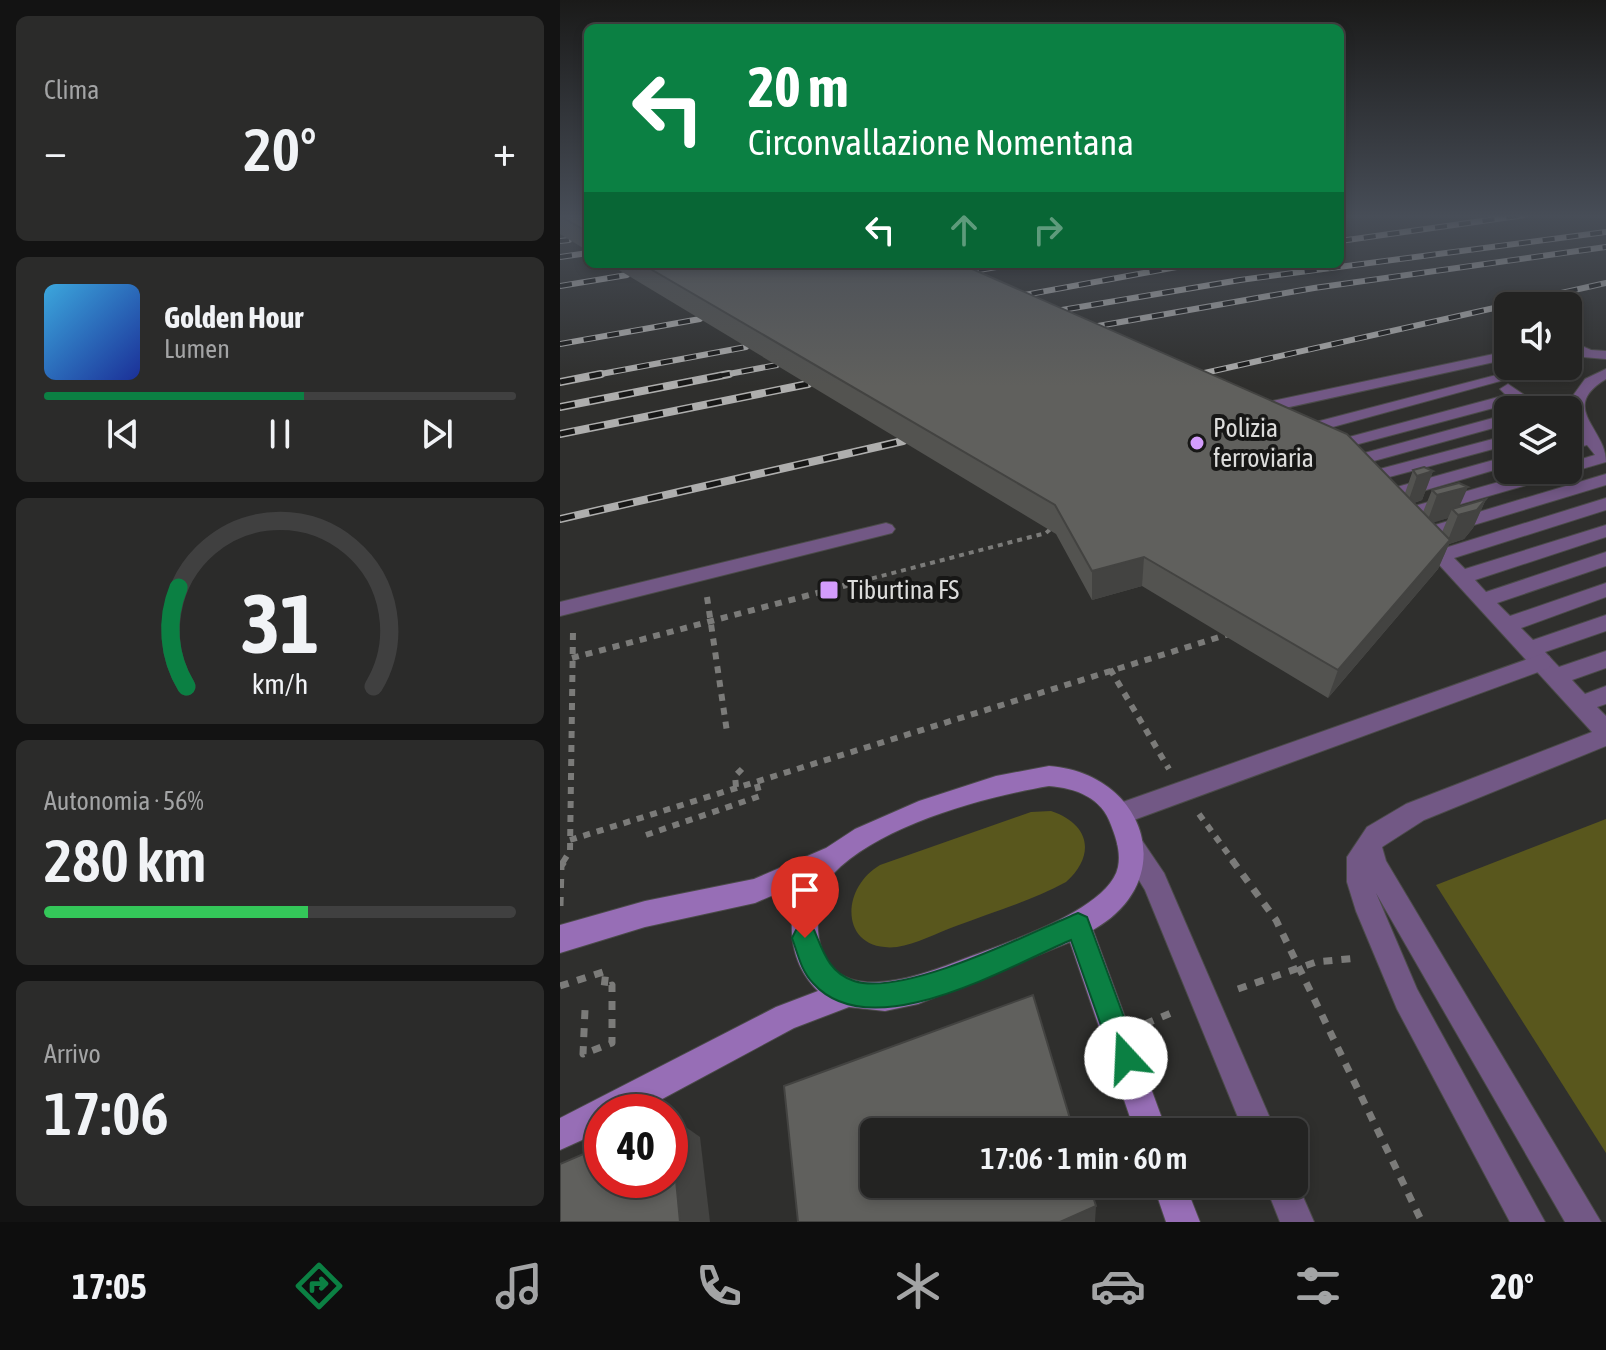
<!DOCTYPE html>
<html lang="it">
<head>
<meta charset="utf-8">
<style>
	:root { --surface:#232322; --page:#2b2b2a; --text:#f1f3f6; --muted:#a3a4a5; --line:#404040; --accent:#0b8043 }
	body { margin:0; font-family:"Asap Condensed",sans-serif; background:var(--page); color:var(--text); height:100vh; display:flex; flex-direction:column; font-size:30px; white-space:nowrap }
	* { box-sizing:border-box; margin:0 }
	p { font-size:26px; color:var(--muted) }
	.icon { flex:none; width:44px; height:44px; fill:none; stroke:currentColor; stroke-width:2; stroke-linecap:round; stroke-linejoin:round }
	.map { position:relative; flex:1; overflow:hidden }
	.details { display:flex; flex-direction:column; gap:16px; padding:16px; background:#131313; width:560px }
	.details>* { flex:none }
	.banner { position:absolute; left:24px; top:24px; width:760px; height:244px; border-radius:12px; box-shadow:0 4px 12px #0003,0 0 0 2px var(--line); background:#0b8043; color:#fff; overflow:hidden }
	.buttons { position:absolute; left:934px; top:292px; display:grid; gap:16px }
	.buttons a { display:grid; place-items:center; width:88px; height:88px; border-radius:12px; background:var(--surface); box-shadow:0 4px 12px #0003,0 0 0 2px var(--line); font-size:40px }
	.speed { position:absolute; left:24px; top:1094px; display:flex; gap:16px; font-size:40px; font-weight:700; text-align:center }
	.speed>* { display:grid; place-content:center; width:104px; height:104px; border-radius:50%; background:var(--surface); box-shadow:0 4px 12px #0003,0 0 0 2px var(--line); line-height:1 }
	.speed .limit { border:12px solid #d22; background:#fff; color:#111 }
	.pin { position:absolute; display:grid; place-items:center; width:68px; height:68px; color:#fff; margin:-82px -34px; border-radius:50% 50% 50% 0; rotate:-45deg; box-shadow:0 0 8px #0007 }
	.pin .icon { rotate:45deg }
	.me { position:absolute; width:88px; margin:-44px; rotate:340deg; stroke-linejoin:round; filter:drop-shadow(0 0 6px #0008) }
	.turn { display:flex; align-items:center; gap:28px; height:168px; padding:0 32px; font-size:36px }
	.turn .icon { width:104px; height:104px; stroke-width:2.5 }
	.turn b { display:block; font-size:56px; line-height:68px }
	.lanes { display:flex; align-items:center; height:76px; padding:0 32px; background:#0003; justify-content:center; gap:40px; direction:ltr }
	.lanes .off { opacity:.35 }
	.big { font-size:60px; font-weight:600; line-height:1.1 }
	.details .widget { flex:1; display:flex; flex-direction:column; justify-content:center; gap:12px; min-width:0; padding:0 28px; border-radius:12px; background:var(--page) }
	.details .dial { align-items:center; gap:0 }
	.dial svg { height:208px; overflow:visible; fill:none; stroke:var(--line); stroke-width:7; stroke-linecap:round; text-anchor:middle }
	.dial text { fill:var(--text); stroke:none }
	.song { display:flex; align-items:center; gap:24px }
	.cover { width:96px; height:96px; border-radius:12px; background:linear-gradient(135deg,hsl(200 70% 55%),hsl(230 70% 35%)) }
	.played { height:8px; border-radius:4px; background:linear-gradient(90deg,var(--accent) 55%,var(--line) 55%) }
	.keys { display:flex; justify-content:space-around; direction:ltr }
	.heat { display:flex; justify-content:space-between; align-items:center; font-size:44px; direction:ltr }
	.charge { height:12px; border-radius:6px; background:linear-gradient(90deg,#34c759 56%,var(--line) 0) }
	.trip { position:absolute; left:300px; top:1118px; width:448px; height:80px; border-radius:12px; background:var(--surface); box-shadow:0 4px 12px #0003,0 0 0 2px var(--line); font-weight:600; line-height:80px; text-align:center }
	.tabs { display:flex; height:128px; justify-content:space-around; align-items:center; background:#0e0e0e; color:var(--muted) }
	.tabs .icon { width:56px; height:56px }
	.tabs .selected { color:var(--accent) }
	.tabs b { font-size:36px; color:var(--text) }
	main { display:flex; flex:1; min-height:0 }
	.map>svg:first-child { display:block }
	.green { fill:#59571d }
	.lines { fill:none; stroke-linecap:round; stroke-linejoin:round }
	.lane-casing { stroke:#4b4b49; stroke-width:2 }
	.street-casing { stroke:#4b4b49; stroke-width:2 }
	.secondary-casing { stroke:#4b4b49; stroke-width:2 }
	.path-far2 { stroke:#7b7b79; stroke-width:4; stroke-dasharray:5 5; stroke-linecap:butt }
	.path-far1 { stroke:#7b7b79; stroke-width:6; stroke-dasharray:7 7; stroke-linecap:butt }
	.path { stroke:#7b7b79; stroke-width:7; stroke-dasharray:9 9; stroke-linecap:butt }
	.lane { fill:#725885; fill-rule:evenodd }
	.street { fill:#725885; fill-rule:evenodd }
	.secondary { fill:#976eb6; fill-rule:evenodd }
	.rail-far1-casing { stroke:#aeaead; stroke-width:6 }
	.rail-casing { stroke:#aeaead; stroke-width:8 }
	.rail-far1 { stroke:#171716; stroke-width:4; stroke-dasharray:12; stroke-linecap:butt }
	.rail { stroke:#171716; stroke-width:5; stroke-dasharray:15; stroke-linecap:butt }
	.wall { fill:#535350; fill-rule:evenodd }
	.shaded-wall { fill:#434341 }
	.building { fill:#60605d; stroke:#434341; stroke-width:2 }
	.route { fill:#0b8043; stroke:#07532c; stroke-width:2 }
	.poi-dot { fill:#d39cfc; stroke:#171716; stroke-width:3 }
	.labels { text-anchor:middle; stroke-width:8; stroke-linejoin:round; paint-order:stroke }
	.poi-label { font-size:26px; fill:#dcdcdb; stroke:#171716; text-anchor:start }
</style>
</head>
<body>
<main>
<section class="details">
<div class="widget"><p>Clima</p>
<div class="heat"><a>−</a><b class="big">20°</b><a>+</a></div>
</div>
<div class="widget">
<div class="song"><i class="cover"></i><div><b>Golden Hour</b><p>Lumen</p></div></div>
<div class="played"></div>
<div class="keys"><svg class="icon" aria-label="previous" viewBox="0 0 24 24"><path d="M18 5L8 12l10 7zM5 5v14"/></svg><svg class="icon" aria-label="pause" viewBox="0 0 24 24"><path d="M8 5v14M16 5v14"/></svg><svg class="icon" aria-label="next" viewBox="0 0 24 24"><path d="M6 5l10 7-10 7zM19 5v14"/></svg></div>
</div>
<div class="widget dial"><svg viewBox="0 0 100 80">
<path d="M14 69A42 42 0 1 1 86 69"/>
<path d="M14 69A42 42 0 0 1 11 31" stroke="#0b8043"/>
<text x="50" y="56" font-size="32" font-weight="700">31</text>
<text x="50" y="72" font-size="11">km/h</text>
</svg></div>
<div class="widget"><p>Autonomia · 56%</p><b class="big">280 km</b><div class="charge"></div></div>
<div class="widget"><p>Arrivo</p><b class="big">17:06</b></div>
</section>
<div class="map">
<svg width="1046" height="1222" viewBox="0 0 1046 1222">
	<rect width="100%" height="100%" fill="#2f2f2d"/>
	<g class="green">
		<path d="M491,811C530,824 536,855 506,882C471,901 432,912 396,926C377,933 356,944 337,947C280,953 279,889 320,865L471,812Z"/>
		<polygon points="1046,819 1046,1153 876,885"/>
	</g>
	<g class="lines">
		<defs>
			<g id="lane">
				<polygon points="1008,340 1031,350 1046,351 1046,359 1023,357 1008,350"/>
				<polygon points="948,351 948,359 698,414 690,409 698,404"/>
				<polygon points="971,366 995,366 769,428 778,440 946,395 940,389 948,384 986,410 968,410 956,402 776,450 770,448 750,426 752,423"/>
				<path d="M1046,369V379C998,408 1046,428 1046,462L849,519H837L834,515L837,511L981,470H1008V463L1035,455L1027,445L1008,450V440L1021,436L1013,422L1009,401L1025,379Z"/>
				<polygon points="948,414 948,424 792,467 784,462 786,458"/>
				<polygon points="948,435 948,445 807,483 798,478 801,474"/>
				<polygon points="948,456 948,466 825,502 816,496 819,492"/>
				<polygon points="1046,474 1046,485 874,537 885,548 1046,498 1046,510 894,558 905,569 1046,525 1046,537 915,580 926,592 1046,552 1046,566 937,603 950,616 1046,583 1046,597 961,628 973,640 1046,615 1046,631 985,652 999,667 1046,651 1046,668 1012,680 1025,694 1046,686 1046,704 1037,707 1046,716 1046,746 864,820 822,847 826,861 1041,1222 1005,1222 816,893 857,989 985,1222 950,1222 837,1009 796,911 787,882 787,857 807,827 846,804 1032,732 852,535 855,531"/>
				<polygon points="326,523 332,525 335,529 332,533 0,616 0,602"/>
				<polygon points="570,832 579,836 604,873 716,1132 684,1132 585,890 557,844 561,836"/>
				<polygon points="734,1176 754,1222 720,1222 705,1184 734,1184"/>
			</g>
			<polygon id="street" points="982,654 989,656 993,662 989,668 560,825 551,822 548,814 551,806 560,803"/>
			<g id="secondary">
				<path d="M489,766C585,773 622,880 533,930L607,1132H575L510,942L358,1004L325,1011L289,1007L234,1028L78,1112H42V1131L0,1150V1118L216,1007L258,991C228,962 227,921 239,884L195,903L85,927L0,953V925L85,901L194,879L266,848L295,829L359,801L436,776ZM489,786C516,788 542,798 551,825C556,838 561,852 558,867C549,911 439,945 401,960C355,978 265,1011 258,931C257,912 259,889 273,874C320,825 424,797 489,786Z"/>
				<polygon points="593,1184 625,1184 640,1222 606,1222"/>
			</g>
		</defs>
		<use href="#lane" class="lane-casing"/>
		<use href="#street" class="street-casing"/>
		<use href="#secondary" class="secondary-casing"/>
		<polyline class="path-far2" points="283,586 486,533 495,525"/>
		<g class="path-far1">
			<polyline points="147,597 167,732"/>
			<polyline points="12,658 291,584"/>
			<polyline points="550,669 609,769"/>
			<polyline points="176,787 175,776 182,769"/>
			<polyline points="639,814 674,862"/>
			<polyline points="86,835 200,796 196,781"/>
			<polyline points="10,840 669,634"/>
			<polyline points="3,862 10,851 13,631"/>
		</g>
		<g class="path">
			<polyline points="672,860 716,920 862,1222"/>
			<polyline points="0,906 1,866 5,860"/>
			<polyline points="0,986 46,971 44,988 52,985 52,1043 23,1054 25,1010"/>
			<polyline points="678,989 756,962 797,958"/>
			<polyline points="585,1024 616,1011"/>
		</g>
		<use href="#lane" class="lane"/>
		<use href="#street" class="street"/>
		<use href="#secondary" class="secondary"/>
		<defs>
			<g id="rail-far1">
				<polyline points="0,241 9,240"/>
				<polyline points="780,241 965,215"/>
				<polyline points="0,257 28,253"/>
				<polyline points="395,274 454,264"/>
				<polyline points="0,286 67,275"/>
				<polyline points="448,298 633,264"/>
				<polyline points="484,313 680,280 1046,232"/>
				<polyline points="521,329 754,288 1046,247"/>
				<polyline points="0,344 140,319"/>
				<polyline points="30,376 186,347"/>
				<polyline points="158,376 217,365"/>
				<polyline points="631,376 1046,283"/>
			</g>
			<g id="rail">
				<polyline points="628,377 640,374"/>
				<polyline points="0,382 41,374"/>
				<polyline points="0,407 169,374"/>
				<polyline points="0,434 248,384"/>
				<polyline points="0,519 343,441"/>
			</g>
		</defs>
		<use href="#rail-far1" class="rail-far1-casing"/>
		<use href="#rail" class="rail-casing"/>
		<use href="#rail-far1" class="rail-far1"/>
		<use href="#rail" class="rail"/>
	</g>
	<g class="wall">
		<polygon points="0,215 28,215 28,251 0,234"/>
		<path d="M49,264H401L845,493L853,470L873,471L862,500L854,503L863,512L872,490L899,507L926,499L913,528L904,539L889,544L878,569L768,698L582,586L532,600L496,534ZM888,518L882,532L873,522Z"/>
	</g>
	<g class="shaded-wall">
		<polygon points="873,471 862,500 847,505 857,476"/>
		<polygon points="908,487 896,514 892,509 888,518 866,525 877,495"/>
		<polygon points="926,499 913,528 904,539 889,544 878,569 768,698 778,670 886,545 898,515"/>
		<polygon points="584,557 582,586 532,600 532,571"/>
		<polygon points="110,1116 140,1137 150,1222 120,1222"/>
		<polygon points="536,1206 535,1222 500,1222"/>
	</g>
	<g class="building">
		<polygon points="0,215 28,215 28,232 0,216"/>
		<polygon points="82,264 401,264 787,434 890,540 778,670 584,557 532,571 495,505"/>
		<polygon points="864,467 873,471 857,476 853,470"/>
		<polygon points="899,483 908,487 877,495 872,490"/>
		<polygon points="926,499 917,510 898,515 892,509"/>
		<polygon points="473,995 514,1132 314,1132 314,1184 529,1184 536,1206 500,1222 238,1222 224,1086"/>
		<polygon points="110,1116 120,1222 0,1222 0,1164 42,1146 42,1180 110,1180"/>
	</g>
	<linearGradient id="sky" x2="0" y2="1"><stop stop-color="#1a1a19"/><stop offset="0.56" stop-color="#474d57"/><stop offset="1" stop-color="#474d57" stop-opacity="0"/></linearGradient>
	<rect width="1046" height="386" fill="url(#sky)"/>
	<path class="route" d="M518,913L527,917L579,1058L575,1068L566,1072L556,1068L511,940C447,967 311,1048 253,983C241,971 238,954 232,938L236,930L245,926L254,930C263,951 269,973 294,981C344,997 468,934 518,913Z"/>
	<g class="poi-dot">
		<circle cx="637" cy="443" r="8"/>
		<rect x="259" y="580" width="20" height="20" rx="4"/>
	</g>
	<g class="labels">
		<g class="poi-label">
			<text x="653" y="437">Polizia<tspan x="653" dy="30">ferroviaria</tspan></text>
			<text x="287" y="599">Tiburtina FS</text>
		</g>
	</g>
</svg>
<div class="buttons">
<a><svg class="icon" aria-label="sound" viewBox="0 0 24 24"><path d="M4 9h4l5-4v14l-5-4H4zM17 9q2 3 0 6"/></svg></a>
<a><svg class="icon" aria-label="layers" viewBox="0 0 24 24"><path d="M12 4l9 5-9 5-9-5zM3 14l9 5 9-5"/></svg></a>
</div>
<div class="speed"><div class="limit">40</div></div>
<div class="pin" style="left:245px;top:938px;background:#d93025"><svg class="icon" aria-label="arrive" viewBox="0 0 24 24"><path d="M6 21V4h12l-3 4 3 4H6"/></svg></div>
<svg class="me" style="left:566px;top:1058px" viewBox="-20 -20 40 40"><circle r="19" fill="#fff"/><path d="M0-13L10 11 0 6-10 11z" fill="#0b8043"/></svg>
<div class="trip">17:06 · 1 min · 60 m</div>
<div class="banner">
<div class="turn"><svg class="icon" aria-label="left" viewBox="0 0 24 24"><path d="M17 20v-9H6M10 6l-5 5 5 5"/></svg><div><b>20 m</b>Circonvallazione Nomentana</div></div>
<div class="lanes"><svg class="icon" aria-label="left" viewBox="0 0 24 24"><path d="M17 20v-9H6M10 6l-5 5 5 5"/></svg><svg class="icon off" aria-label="ahead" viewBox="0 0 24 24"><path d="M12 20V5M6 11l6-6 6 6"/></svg><svg class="icon off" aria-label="right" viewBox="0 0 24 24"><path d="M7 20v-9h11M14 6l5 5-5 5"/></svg></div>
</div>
</div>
</main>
<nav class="tabs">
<b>17:05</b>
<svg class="icon selected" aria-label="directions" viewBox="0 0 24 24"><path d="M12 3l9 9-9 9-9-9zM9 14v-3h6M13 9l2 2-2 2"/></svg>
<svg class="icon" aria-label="music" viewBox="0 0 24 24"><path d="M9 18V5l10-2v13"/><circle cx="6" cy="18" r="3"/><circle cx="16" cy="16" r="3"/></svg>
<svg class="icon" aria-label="phone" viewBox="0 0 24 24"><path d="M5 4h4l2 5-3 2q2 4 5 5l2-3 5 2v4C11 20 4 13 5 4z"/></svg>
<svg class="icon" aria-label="climate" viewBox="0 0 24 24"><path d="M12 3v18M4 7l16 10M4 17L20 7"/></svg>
<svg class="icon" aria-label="car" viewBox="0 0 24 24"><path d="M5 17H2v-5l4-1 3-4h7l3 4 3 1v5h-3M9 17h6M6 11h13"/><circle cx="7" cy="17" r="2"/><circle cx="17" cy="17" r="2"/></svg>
<svg class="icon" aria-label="filters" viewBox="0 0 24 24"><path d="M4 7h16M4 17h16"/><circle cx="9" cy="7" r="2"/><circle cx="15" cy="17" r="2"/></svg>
<b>20°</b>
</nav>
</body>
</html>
